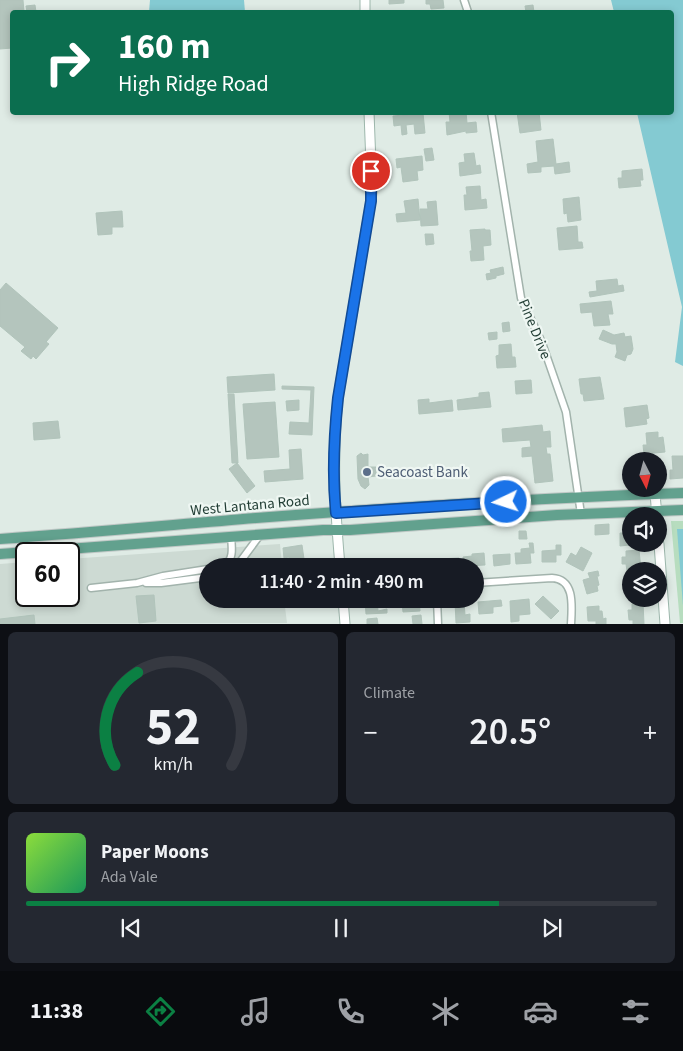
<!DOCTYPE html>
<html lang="en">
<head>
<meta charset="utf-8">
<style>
	:root { --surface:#171b24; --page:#242831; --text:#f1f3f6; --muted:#9ea1a6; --line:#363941; --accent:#0b8043 }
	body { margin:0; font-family:"Source Sans 3",sans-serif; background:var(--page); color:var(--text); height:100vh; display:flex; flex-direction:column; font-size:19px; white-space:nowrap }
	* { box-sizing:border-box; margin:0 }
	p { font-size:16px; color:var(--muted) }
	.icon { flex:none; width:28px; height:28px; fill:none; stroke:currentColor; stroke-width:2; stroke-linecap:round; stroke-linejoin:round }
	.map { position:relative; height:624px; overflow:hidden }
	.panel { display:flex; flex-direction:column; gap:8px; padding:8px; background:#0d0f14; flex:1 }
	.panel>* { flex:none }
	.banner { position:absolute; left:10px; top:10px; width:664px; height:105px; border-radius:5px; box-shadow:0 2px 8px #0003; background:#0b6e4f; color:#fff; overflow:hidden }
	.needle { width:32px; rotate:174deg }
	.buttons { position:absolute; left:622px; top:452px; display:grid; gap:10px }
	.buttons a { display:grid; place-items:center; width:45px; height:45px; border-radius:50%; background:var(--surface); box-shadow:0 2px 8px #0003; font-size:25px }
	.speed { position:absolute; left:15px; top:542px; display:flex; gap:10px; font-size:25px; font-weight:700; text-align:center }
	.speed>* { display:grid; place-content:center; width:65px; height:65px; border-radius:50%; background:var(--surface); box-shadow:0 2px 8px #0003; line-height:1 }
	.speed .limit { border:2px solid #111; border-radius:8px; background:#fff; color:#111 }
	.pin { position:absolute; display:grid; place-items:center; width:42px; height:42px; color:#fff; margin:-21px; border:2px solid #fff; border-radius:50%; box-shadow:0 1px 5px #0007 }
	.me { position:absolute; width:55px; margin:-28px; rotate:266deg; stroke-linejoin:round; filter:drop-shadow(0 0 4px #0008) }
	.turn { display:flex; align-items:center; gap:18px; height:105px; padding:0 25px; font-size:22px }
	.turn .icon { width:65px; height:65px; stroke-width:2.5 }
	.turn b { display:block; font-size:35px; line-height:42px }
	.big { font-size:38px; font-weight:600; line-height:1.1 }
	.panel .card { flex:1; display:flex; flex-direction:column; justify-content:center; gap:8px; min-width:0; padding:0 18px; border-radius:8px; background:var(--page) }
	.panel .dial { align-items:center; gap:0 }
	.dial svg { height:130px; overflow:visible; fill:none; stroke:var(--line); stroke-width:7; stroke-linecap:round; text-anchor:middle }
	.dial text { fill:var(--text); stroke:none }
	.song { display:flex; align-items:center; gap:15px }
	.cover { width:60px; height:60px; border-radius:8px; background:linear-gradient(135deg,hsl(90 70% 55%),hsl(150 70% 35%)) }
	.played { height:5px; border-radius:2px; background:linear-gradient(90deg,var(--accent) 75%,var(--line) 75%) }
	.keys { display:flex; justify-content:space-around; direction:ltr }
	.heat { display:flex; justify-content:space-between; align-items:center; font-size:28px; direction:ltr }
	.panel .tiles { flex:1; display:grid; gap:8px; grid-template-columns:1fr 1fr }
	.card:last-child { grid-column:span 2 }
	.trip { position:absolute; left:199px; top:558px; width:285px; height:50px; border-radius:25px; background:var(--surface); box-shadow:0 2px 8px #0003; font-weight:600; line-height:50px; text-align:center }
	.menu { display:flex; height:80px; justify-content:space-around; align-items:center; background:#090b0e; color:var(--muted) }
	.menu .icon { width:35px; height:35px }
	.menu .current { color:var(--accent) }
	.menu b { font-size:22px; color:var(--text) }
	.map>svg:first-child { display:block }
	.built { fill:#cddad3 }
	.green { fill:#b7ddbf }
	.water { fill:#84cad2 }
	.building { fill:#b4c5bd; stroke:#b1c4bb }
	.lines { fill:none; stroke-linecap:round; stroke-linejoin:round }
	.street-casing { stroke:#a2b3ac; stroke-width:9 }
	.secondary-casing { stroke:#9db7ac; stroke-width:11 }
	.primary-casing { stroke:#c0c8c6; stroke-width:12 }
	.street { stroke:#fff; stroke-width:6 }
	.secondary { stroke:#fff; stroke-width:9 }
	.primary { stroke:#62a18e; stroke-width:10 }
	.route-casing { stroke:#114b97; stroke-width:12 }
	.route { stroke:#1a73e8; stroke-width:9 }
	.service-dot { fill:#5c6f8a; stroke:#eff7f3; stroke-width:2 }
	.labels { text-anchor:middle; stroke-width:4.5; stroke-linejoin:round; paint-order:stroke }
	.street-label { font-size:15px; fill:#1f3b32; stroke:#eff7f3 }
	.service-label { font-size:15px; fill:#4e5e75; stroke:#eff7f3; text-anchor:start }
</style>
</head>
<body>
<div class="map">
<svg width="683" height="624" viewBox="0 0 683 624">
	<rect width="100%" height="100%" fill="#dfebe5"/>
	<polygon class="built" points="280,544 282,566 208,566 208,599 284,599 287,623 0,624 0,564 26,562 26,596 69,596 69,559"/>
	<polygon class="green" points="671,521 683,521 683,623 680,623"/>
	<g class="water">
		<polygon points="150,0 244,0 245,12 149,12"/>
		<polygon points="611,0 683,0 683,366 675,362 682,307 637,113 671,112 671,12 614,12"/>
		<polygon points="677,529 683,529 683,606"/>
	</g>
	<g class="building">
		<polygon points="0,0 23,0 24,12 12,12 12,48 0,49"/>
		<polygon points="389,0 404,0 404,3 389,4"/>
		<polygon points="426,0 443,0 444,8 431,9 430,4 426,4"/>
		<polygon points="35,5 36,12 27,12 26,6"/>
		<polygon points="533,5 534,12 526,12 525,6"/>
		<polygon points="449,112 466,112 467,123 476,122 477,132 466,133 466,131 447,135 446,122 450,122"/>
		<polygon points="517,112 539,112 541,130 520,133"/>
		<polygon points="423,113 425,133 415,134 414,124 406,125 407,134 402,135 401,125 394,126 393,116"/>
		<polygon points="553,139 556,164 569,162 570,172 555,174 554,166 541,167 541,172 528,173 527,164 538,162 536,141"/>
		<polygon points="432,148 434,160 426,161 424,149"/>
		<polygon points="474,153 476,166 480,165 481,173 460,176 459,163 465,162 464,154"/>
		<polygon points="422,156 423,170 417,171 418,180 403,182 401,167 397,168 396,159"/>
		<polygon points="642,169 643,180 640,180 641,186 619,188 618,178 622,178 622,171"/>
		<polygon points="480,186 481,200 486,199 487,208 465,210 464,195 467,195 466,187"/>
		<polygon points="579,197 581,220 568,222 567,213 564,214 563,199"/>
		<polygon points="418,199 420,220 397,222 396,214 406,213 404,201"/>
		<polygon points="436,201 438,225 421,226 420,209 428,209 427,202"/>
		<polygon points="122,211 123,227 112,227 112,234 98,235 96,213"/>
		<polygon points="577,226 578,242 582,242 583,248 559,250 557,228"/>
		<polygon points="485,229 485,230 490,230 491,245 483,246 484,260 471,261 470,251 472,251 470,230"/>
		<polygon points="425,234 433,234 434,244 426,245"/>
		<polygon points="503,267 504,274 496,276 496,278 487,280 486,274 491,273 490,270"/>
		<polygon points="617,279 618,286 623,285 624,291 590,297 589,292 597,291 596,281"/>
		<polygon points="6,283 58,328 46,342 49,344 36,359 33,356 31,359 21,351 25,347 0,326 0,290"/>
		<polygon points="611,301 613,314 608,314 610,325 594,326 592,312 581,313 580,304"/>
		<polygon points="509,322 510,331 503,332 502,323"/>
		<polygon points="603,330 614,335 624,333 625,337 631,336 633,349 631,354 627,355 625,361 615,357 617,352 616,344 612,344 599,339"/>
		<polygon points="497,332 497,339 489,340 488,333"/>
		<polygon points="511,344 512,357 515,357 516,367 497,368 496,356 499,355 499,345"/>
		<polygon points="274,374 275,390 228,393 227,377"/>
		<polygon points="600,377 604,399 584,401 583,394 581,394 579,379"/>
		<polygon points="531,380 532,393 516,394 515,381"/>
		<polygon points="282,386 314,387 312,435 289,434 290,422 309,423 311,390 282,389"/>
		<polygon points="489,392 491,407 458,410 457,400 479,397 479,393"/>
		<polygon points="228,394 234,394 238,463 232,463"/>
		<polygon points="429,399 429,403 452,400 453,411 419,414 418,400"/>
		<polygon points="299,400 299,410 287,411 286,401"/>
		<polygon points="275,402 279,457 247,459 243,404"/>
		<polygon points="647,405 649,418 646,419 647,424 626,427 624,408"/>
		<polygon points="58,421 60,438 34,440 33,423"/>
		<polygon points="542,425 543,432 550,431 551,447 546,447 547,454 550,454 553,481 535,483 532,456 522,457 522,448 531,447 530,440 503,442 502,429"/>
		<polygon points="658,432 658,438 663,437 665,452 644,454 643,445 647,445 646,433"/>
		<polygon points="301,449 303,479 265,482 264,471 290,469 289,450"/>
		<polygon points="361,453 363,455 368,454 368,467 376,467 376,476 368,477 369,485 365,489 361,486 358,479 357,456"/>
		<polygon points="672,456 683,456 683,478 670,479 670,470 673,470"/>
		<polygon points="237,463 255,486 247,493 229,469"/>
		<polygon points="609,524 609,534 595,535 595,525"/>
		<polygon points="631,526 631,544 639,544 620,546 620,533 624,533 623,527"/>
		<polygon points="519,531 526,531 527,539 519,539"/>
		<polygon points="529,543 533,543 534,553 530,553 531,563 516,564 515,553 521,553 521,549 530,548"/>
		<polygon points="302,545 304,559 289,560 289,557 284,558 283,548"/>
		<polygon points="556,545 561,545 561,555 556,555 556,562 542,562 542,551 556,550"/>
		<polygon points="581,547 592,553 583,571 566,562 571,553 576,556"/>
		<polygon points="639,550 641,570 627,571 626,564 622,564 622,557 626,557 626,551"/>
		<polygon points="484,553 485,565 464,566 463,557 472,556 472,554"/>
		<polygon points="510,554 510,564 494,566 493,555"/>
		<polygon points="459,558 460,566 439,566 439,559"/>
		<polygon points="598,571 599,576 597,576 599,585 597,586 598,591 587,594 583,580 590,578 588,573"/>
		<polygon points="628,578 631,578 631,598 630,590 625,591 625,586 629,585"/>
		<polygon points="154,595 156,621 139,623 136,596"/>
		<polygon points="543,596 559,611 551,619 535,604"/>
		<polygon points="365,599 377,599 378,611 387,609 387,613 366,614"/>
		<polygon points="407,599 419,599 420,611 403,612 402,602 407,601"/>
		<polygon points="529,599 530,614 519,615 519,621 511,622 510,601"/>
		<polygon points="501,600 502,606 493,607 493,613 479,614 478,602"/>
		<polygon points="455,602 464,602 465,615 470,614 470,622 456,623"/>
		<polygon points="643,603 644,624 633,624 633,620 629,620 628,610 632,610 632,604"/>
		<polygon points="599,606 599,611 602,611 603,619 606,618 606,624 596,624 596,621 588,621 587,607"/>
		<polygon points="34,615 35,624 0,624 0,619"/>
		<polygon points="421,615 422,624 413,624 412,616"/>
		<polygon points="377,618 378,624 367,624 367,619"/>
	</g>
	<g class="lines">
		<defs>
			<g id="street">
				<polyline points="464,0 468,12"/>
				<polyline points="491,112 521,298 542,343 566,412 581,514"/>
				<path d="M224,566C234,559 232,548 231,537"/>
				<polyline points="237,566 260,535"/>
				<polyline points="146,583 161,583 208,577"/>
				<path d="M475,583L552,578C575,579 572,606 571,624"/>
				<polyline points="91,588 137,583 163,576 208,569"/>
				<polyline points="437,599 438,624"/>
			</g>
			<g id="secondary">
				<polyline points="365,0 365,12"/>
				<polyline points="655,494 657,516"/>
				<polyline points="659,544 665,624"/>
				<path d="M340,566C335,509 332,456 338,398L371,201L372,191L369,112"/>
				<polyline points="343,599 345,624"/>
			</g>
			<g id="primary">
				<path d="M0,539C86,533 171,525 256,518C398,507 541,498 683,493"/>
				<polyline points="0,554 323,530 350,530 557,515 683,510"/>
			</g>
		</defs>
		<use href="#street" class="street-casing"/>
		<use href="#secondary" class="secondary-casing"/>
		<use href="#primary" class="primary-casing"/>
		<use href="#street" class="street"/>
		<use href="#secondary" class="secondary"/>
		<use href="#primary" class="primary"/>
	</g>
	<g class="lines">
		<defs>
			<path id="route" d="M371,171V201L338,398C334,436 332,475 336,513L506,502"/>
		</defs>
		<use href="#route" class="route-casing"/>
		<use href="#route" class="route"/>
	</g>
	<circle class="service-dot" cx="367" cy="472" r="5"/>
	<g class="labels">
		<g class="street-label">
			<text transform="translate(535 329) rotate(68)" y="5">Pine Drive</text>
			<text transform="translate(250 505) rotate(-5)" y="5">West Lantana Road</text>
		</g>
		<g class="service-label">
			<text x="377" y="477">Seacoast Bank</text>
		</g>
	</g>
</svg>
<div class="buttons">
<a><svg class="needle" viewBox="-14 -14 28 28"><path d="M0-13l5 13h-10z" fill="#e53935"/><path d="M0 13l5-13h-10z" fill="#9ea1a6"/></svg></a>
<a><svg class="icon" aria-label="sound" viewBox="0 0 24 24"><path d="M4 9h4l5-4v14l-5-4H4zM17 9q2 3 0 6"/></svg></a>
<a><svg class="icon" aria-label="layers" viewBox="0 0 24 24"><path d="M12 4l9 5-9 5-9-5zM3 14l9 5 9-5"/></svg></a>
</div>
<div class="speed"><div class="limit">60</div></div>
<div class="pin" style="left:371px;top:171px;background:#d93025"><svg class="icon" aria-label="arrive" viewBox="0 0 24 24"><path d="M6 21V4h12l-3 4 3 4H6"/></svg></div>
<svg class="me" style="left:506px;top:502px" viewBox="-20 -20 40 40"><circle r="17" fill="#1a73e8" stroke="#fff" stroke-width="3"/><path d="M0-11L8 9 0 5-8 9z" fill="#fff"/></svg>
<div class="trip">11:40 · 2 min · 490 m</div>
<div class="banner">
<div class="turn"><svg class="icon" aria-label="right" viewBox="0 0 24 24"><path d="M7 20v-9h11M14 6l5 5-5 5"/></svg><div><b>160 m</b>High Ridge Road</div></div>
</div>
</div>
<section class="panel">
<div class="tiles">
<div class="card dial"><svg viewBox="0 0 100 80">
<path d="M14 69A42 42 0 1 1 86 69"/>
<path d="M14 69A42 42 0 0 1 28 12" stroke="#0b8043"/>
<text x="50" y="56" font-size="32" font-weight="700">52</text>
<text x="50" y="72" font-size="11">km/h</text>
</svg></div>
<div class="card"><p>Climate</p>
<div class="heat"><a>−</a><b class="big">20.5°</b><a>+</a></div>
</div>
<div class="card">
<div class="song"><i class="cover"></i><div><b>Paper Moons</b><p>Ada Vale</p></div></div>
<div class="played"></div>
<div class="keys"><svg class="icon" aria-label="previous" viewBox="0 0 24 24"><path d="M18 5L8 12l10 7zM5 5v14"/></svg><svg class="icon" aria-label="pause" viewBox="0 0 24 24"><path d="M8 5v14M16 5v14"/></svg><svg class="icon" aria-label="next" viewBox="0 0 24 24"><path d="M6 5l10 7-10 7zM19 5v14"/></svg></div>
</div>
</div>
</section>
<nav class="menu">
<b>11:38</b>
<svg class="icon current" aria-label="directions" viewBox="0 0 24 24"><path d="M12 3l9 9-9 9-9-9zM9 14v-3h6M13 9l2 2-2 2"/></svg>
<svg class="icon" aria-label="music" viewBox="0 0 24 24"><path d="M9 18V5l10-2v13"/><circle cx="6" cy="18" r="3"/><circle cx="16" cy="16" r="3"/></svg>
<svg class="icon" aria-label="phone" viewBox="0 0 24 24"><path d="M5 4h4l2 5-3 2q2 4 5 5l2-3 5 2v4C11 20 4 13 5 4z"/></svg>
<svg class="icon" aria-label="climate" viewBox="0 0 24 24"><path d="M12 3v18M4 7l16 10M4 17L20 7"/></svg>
<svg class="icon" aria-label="car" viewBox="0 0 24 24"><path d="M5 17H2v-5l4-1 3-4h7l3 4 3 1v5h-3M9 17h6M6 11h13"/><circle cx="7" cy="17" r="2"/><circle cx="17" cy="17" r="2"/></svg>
<svg class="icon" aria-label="filters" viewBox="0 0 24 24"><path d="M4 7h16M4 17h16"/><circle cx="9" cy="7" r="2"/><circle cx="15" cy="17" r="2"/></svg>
</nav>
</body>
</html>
